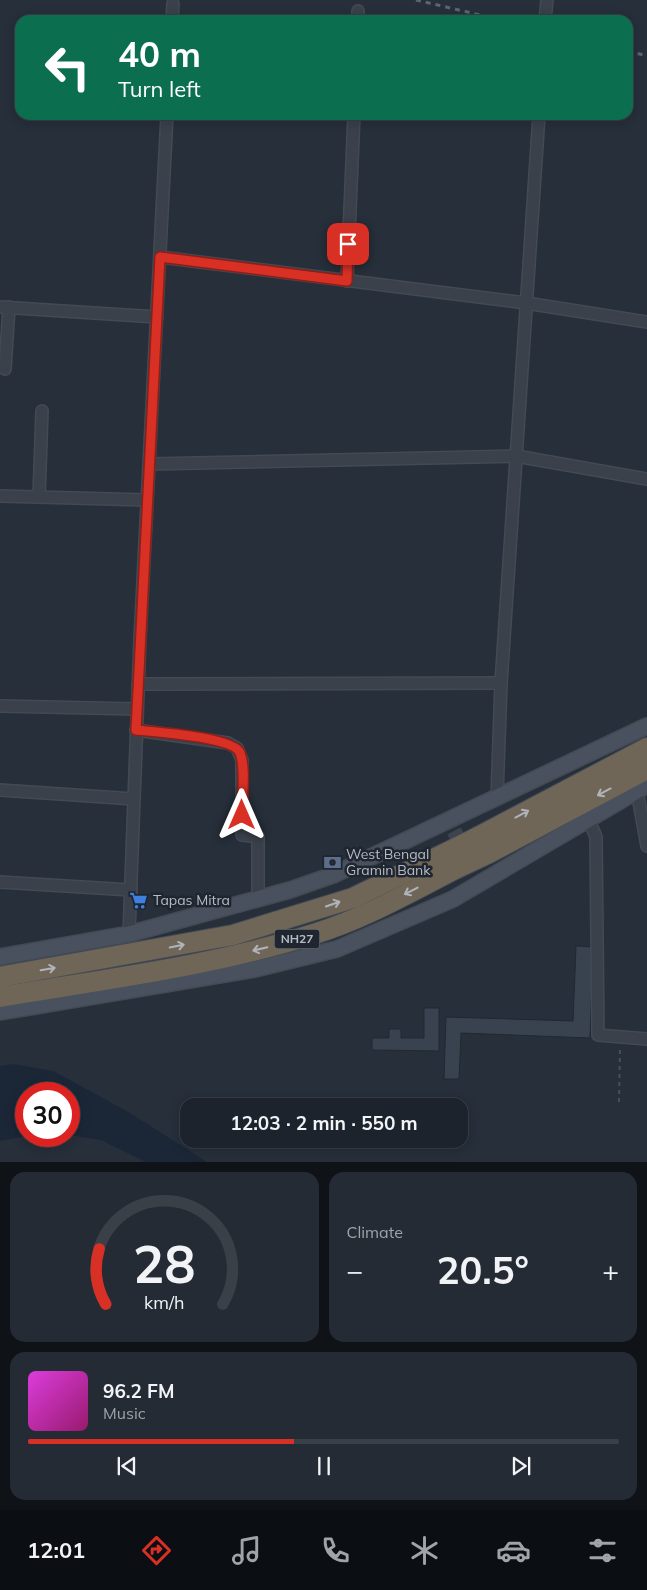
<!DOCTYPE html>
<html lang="en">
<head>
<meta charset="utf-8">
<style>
	:root { --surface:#1c232c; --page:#252b34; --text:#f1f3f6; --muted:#a0a4a9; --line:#3a4048; --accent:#d93025 }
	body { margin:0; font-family:Mulish,sans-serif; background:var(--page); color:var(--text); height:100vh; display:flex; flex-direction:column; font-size:19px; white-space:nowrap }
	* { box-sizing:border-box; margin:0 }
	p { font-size:16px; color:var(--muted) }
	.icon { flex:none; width:28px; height:28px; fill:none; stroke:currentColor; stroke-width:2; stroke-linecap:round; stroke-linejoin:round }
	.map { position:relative; height:1162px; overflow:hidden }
	.side { display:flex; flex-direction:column; gap:10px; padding:10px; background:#0f1318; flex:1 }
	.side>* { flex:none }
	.banner { position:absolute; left:15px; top:15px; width:618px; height:105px; border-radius:15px; box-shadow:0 2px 12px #0003,0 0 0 1px var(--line); background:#0b6e4f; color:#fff; overflow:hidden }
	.speed { position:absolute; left:15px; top:1082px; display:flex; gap:10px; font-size:25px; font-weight:700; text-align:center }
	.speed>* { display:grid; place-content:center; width:65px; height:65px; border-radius:50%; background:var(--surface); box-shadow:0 2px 12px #0003,0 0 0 1px var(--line); line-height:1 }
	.speed .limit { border:8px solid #d22; background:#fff; color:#111 }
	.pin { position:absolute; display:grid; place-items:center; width:42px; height:42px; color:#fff; margin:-21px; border-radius:10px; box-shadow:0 2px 8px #0006 }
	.me { position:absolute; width:55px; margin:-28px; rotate:0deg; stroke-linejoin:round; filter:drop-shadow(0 0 4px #0008) }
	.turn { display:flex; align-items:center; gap:18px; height:105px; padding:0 20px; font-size:22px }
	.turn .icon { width:65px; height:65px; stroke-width:2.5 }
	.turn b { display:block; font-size:35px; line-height:42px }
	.big { font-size:38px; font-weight:700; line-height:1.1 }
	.side .widget { flex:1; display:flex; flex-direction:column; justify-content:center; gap:8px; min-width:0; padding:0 18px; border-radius:15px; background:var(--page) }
	.side .dial { align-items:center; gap:0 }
	.dial svg { height:130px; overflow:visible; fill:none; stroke:var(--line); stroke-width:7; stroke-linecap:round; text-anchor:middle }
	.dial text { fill:var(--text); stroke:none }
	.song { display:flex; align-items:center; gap:15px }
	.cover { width:60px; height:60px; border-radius:8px; background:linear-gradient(135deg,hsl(300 70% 55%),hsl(320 70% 35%)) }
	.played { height:5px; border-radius:2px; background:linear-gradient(90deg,var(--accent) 45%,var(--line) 45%) }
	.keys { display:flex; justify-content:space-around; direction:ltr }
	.heat { display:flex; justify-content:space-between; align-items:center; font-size:28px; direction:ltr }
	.side .tiles { flex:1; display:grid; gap:10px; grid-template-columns:1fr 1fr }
	.widget:last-child { grid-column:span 2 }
	.trip { position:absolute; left:180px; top:1098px; width:288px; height:50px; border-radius:15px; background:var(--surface); box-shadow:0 2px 12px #0003,0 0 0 1px var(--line); font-weight:700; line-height:50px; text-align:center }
	.dock { display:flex; height:80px; justify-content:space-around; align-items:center; background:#0b0e12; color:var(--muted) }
	.dock .icon { width:35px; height:35px }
	.dock .active { color:var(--accent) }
	.dock b { font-size:22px; color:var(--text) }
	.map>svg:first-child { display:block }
	.water { fill:#1b2737 }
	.building { fill:#394350; stroke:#212832 }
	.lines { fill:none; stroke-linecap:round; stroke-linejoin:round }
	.secondary-tunnel { stroke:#3c444f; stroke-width:15; stroke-dasharray:15 8; stroke-linecap:butt }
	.street-casing { stroke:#434a54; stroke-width:14 }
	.secondary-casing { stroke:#434a54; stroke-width:18 }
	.highway-casing { stroke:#454c56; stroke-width:22 }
	.path { stroke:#415354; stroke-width:2; stroke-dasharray:4 4; stroke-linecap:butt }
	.street { stroke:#3a414b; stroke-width:11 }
	.secondary { stroke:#48515d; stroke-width:15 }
	.highway { stroke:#706658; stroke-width:20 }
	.rail { stroke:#5c6571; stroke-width:3; stroke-dasharray:5 5; stroke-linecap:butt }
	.highway-bridge-casing { stroke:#454c56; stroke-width:22; stroke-linecap:butt }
	.highway-bridge { stroke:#706658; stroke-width:20 }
	.oneway { stroke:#afb3bb }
	.route-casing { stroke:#8d1f18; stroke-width:12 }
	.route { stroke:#d93025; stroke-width:9 }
	.labels { text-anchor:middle; stroke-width:5; stroke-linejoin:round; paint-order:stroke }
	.shield { fill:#1f2630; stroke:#898f99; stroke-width:1 }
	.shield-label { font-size:12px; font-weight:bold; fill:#b6bcc6 }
	.poi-label { font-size:14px; fill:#b6bcc6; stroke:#1f2630; text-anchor:start }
</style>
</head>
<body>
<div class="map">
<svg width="647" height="1163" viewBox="0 0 647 1163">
	<rect width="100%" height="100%" fill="#262f3a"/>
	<polygon class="water" points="13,1064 53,1071 81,1086 130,1113 207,1162 146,1162 101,1140 69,1135 69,1094 26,1094 26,1136 0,1141 0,1066"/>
	<g class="building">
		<polygon points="576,946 593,947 590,1038 461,1033 459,1079 444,1079 446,1017 573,1021"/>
		<polygon points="424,1008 439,1008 439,1051 372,1050 372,1038 389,1038 389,1029 401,1029 401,1038 424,1038"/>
	</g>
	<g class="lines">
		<polyline class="secondary-tunnel" points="454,831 466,853"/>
		<defs>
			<g id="street">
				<polyline points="172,20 173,4"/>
				<polyline points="358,20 358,11"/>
				<polyline points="545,20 547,0"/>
				<polyline points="160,257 526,303 647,322"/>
				<polyline points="347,281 354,115"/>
				<polyline points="0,307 157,317"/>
				<polyline points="5,369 9,307"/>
				<polyline points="149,464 516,456 647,479"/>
				<polyline points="0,496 147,500"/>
				<polyline points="39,497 42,411"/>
				<polyline points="138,684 501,683"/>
				<polyline points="0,706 137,709"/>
				<polyline points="136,730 228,743 237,748 242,760 242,835 258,837 258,899"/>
				<polyline points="0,790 134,799"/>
				<polyline points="637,791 647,846"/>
				<polyline points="497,797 501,683 539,115"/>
				<polyline points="588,818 596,837 598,1035 647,1039"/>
				<polyline points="0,882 131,890"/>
				<polyline points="129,934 140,639 167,115"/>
			</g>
			<g id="secondary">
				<polyline points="0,957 129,934 290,890 333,875 647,726"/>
				<polyline points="0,1012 255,969 337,949 453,899 647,785"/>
			</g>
			<g id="highway">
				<polyline points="478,837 647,748"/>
				<polyline points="489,853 647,769"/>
				<polyline points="0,977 233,935 353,898 446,853"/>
				<path d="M0,997C106,979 214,966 317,933C365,918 410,892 455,869"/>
			</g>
		</defs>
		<use href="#street" class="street-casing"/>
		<use href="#secondary" class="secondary-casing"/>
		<use href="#highway" class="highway-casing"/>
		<polyline class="path" points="619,1102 620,1047"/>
		<use href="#street" class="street"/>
		<use href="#secondary" class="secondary"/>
		<use href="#highway" class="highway"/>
		<g class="rail">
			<polyline points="416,0 502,20"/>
			<polyline points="628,51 647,56"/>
		</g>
		<defs>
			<g id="highway-bridge">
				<polyline points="446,853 478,837"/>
				<polyline points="455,869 489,853"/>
			</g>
		</defs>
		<use href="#highway-bridge" class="highway-bridge-casing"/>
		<use href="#highway-bridge" class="highway-bridge"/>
	</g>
	<defs><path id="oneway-shaft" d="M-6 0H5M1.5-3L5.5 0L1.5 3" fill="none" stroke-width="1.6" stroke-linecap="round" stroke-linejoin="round" transform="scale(1.25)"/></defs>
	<g class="oneway">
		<use href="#oneway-shaft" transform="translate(604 792) rotate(152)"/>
		<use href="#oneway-shaft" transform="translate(522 814) rotate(-28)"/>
		<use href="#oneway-shaft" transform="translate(411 891) rotate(153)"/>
		<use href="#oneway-shaft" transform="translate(333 904) rotate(-19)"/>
		<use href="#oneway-shaft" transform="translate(177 946) rotate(-11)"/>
		<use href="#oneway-shaft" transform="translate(260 949) rotate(167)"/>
		<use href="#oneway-shaft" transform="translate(48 969) rotate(-10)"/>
	</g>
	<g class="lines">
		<defs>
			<path id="route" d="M242,815C242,799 246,767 240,753C234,737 155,732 136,730L160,257L347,281L348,244"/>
		</defs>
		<use href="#route" class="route-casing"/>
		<use href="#route" class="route"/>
	</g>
	<defs>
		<symbol id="bank-bare" viewBox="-9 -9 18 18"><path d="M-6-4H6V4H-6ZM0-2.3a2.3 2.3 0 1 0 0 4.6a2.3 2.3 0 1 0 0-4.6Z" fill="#5c6f8a" stroke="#1f2630" stroke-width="2.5" paint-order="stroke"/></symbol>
		<symbol id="supermarket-bare" viewBox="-9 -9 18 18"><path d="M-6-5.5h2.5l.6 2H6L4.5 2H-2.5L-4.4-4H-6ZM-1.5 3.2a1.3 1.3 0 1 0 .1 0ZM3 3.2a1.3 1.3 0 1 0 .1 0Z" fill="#3f7fe0" stroke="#1f2630" stroke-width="2.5" paint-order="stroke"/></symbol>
	</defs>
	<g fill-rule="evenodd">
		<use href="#bank-bare" x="320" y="850" width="25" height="25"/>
		<use href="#supermarket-bare" x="126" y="888" width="25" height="25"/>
	</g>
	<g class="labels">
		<rect class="shield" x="274.5" y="929.5" width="45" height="19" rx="4"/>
		<g class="shield-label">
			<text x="297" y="943">NH27</text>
		</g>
		<g class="poi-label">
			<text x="346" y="859">West Bengal<tspan x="346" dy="16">Gramin Bank</tspan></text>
			<text x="153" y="905">Tapas Mitra</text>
		</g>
	</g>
</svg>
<div class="speed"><div class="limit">30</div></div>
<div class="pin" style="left:348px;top:244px;background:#d93025"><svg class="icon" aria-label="arrive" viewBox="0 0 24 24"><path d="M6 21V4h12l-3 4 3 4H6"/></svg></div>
<svg class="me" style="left:242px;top:815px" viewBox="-20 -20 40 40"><path d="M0-17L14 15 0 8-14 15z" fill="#d93025" stroke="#fff" stroke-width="4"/></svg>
<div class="trip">12:03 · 2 min · 550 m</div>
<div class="banner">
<div class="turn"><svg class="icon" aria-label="left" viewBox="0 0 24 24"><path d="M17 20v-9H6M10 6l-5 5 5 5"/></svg><div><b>40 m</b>Turn left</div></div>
</div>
</div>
<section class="side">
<div class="tiles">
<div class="widget dial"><svg viewBox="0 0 100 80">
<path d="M14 69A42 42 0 1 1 86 69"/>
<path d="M14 69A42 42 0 0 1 10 35" stroke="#d93025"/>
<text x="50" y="56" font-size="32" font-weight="700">28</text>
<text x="50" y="72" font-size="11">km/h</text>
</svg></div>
<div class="widget"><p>Climate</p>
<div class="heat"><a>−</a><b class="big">20.5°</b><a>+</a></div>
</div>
<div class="widget">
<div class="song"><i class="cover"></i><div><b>96.2 FM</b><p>Music</p></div></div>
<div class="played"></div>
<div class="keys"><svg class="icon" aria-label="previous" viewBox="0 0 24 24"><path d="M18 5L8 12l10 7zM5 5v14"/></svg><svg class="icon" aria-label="pause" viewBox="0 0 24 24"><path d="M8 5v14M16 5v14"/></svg><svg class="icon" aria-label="next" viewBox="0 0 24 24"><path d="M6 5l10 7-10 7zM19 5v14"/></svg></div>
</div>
</div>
</section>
<nav class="dock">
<b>12:01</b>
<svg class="icon active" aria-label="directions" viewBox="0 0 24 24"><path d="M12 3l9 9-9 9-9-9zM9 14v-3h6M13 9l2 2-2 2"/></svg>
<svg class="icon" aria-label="music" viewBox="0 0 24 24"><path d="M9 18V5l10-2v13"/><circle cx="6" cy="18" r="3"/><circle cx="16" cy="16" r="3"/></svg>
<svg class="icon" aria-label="phone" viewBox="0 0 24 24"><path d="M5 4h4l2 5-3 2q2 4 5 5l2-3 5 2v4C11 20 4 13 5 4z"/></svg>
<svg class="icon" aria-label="climate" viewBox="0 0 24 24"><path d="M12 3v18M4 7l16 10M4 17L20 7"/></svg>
<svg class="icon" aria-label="car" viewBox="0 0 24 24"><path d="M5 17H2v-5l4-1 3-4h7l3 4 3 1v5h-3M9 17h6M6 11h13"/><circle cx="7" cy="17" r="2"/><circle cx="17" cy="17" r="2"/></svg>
<svg class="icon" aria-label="filters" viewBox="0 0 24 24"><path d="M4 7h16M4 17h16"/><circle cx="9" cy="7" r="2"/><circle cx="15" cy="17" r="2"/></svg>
</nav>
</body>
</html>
